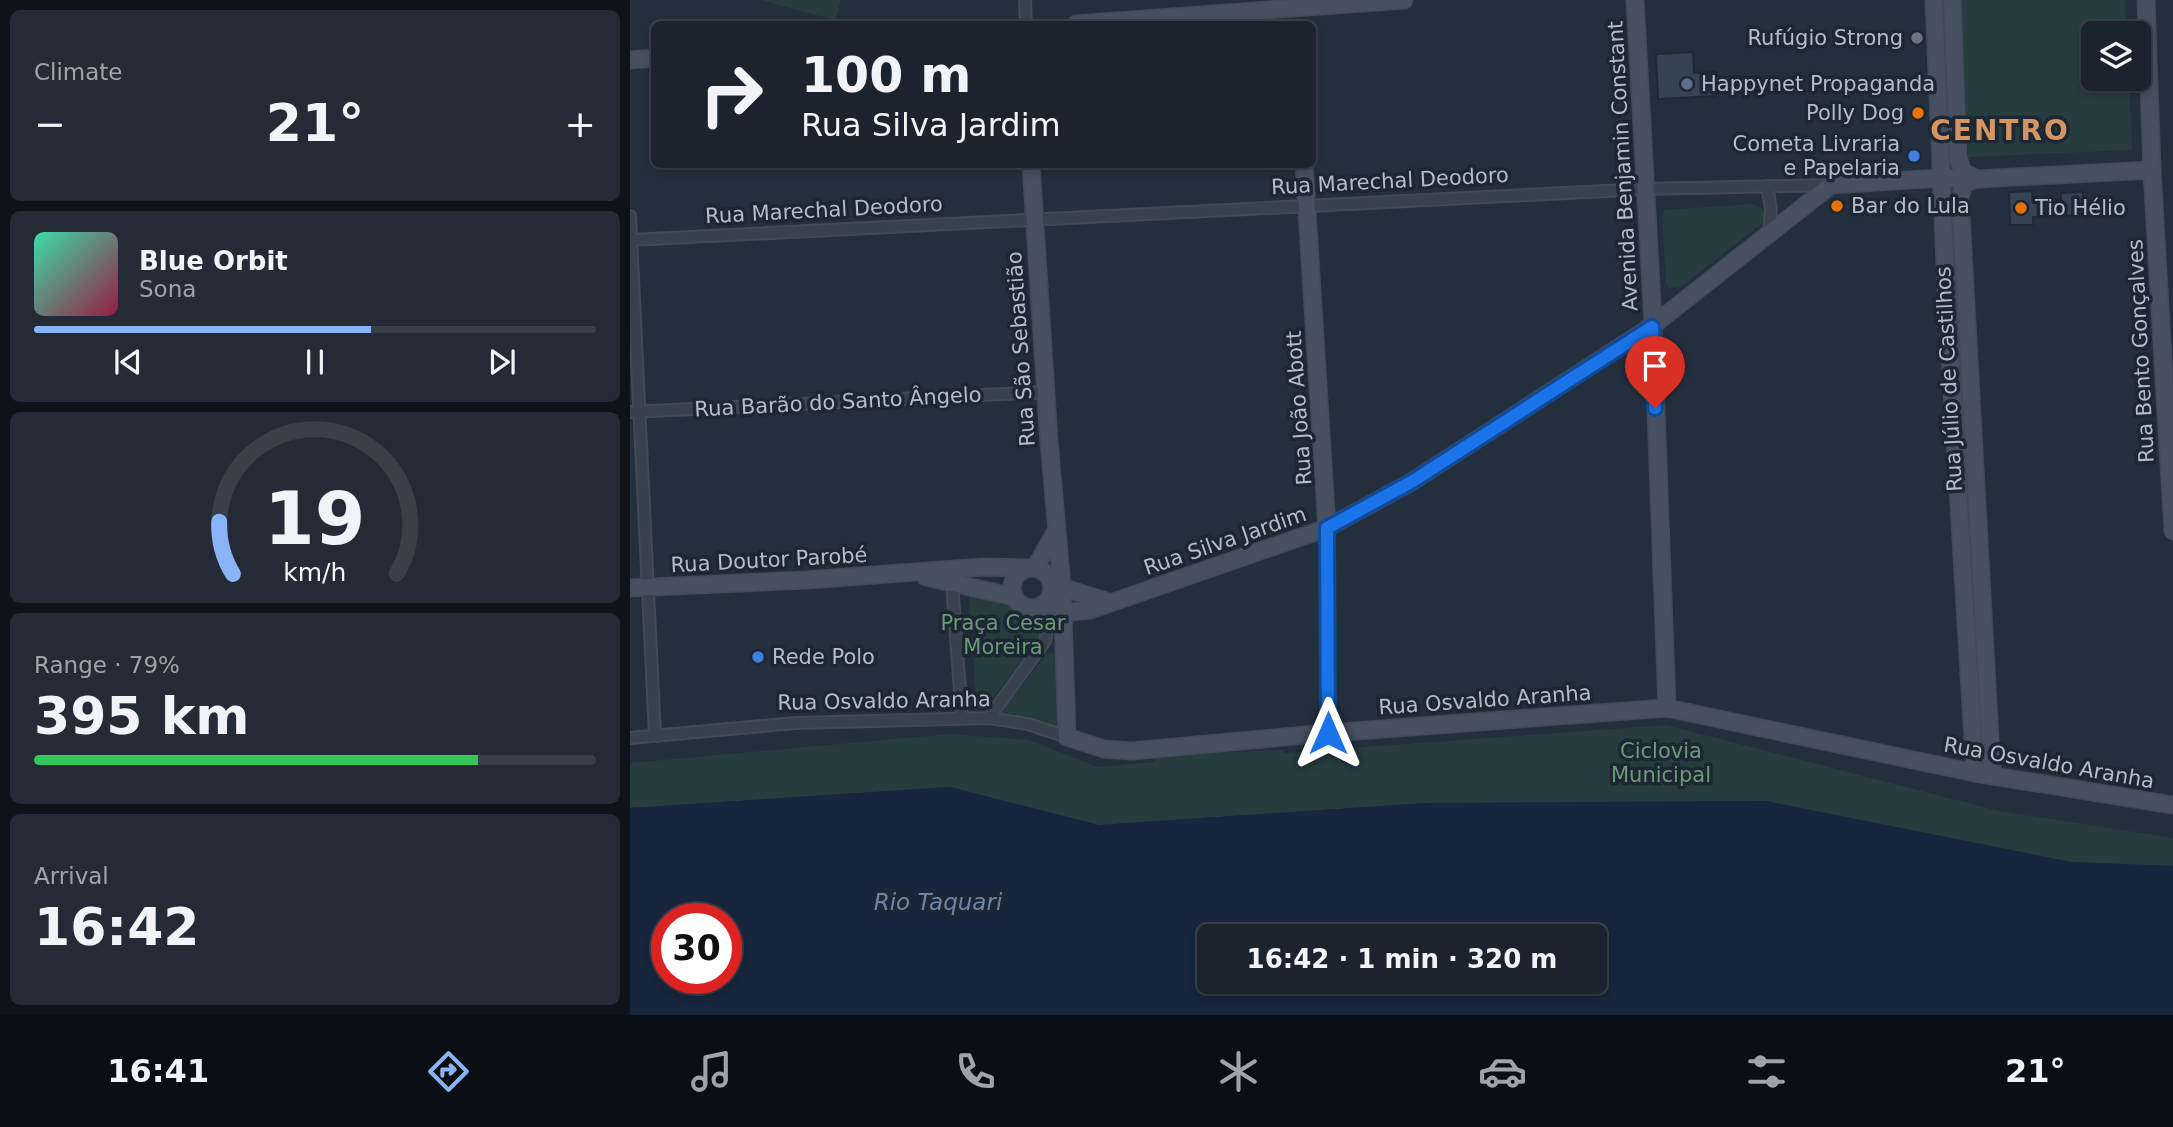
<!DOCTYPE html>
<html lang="en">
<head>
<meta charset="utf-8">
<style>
	:root { --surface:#1b232e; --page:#242b36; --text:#f1f3f6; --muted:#a0a4aa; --line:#39404a; --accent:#8ab4f8 }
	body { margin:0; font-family:"DejaVu Sans",sans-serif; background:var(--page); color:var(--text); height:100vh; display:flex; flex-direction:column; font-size:26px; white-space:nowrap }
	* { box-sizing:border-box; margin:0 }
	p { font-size:23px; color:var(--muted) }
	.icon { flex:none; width:38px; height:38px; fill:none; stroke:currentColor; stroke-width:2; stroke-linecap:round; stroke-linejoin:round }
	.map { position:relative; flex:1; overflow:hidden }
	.side { display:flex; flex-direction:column; gap:10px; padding:10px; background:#0f1319; width:630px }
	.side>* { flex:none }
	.hud { position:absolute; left:21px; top:21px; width:665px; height:147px; border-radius:10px; box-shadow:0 4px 10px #0003,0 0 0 2px var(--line); background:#1b232e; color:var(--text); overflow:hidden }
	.tools { position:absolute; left:1451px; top:21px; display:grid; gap:14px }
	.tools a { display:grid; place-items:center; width:70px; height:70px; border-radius:10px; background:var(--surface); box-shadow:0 4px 10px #0003,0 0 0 2px var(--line); font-size:35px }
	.speed { position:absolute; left:21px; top:903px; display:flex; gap:14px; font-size:35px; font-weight:700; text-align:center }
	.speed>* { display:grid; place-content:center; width:91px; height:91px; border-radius:50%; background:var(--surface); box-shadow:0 4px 10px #0003,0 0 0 2px var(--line); line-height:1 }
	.speed .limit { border:10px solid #d22; background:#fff; color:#111 }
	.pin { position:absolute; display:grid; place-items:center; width:60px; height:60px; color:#fff; margin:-72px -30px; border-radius:50% 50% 50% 0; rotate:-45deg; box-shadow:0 0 7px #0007 }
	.pin .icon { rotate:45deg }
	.me { position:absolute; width:77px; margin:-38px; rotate:0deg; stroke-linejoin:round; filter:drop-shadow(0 0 5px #0008) }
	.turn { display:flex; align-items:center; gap:24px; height:147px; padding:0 35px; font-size:32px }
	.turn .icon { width:91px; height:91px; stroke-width:2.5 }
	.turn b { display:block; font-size:49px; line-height:60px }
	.big { font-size:52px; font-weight:700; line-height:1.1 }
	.side .widget { flex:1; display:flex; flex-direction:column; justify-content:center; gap:10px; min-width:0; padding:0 24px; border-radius:10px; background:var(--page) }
	.side .dial { align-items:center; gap:0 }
	.dial svg { height:182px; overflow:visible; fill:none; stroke:var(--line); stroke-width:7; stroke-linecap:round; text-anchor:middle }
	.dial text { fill:var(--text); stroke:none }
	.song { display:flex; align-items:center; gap:21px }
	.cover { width:84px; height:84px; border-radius:10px; background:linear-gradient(135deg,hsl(160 70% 55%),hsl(340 70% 35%)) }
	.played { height:7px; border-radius:4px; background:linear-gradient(90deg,var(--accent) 60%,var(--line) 60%) }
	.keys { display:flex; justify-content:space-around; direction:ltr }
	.heat { display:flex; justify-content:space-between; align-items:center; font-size:38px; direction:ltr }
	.charge { height:10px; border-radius:5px; background:linear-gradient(90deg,#34c759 79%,var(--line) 0) }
	.trip { position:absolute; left:567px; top:924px; width:410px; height:70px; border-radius:10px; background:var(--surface); box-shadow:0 4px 10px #0003,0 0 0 2px var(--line); font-weight:700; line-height:70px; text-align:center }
	.tab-bar { display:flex; height:112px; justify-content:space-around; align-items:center; background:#0b0e12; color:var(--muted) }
	.tab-bar .icon { width:49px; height:49px }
	.tab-bar .on { color:var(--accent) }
	.tab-bar b { font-size:32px; color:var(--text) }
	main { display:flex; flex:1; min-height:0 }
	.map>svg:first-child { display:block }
	.green { fill:#263c3f }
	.water { fill:#17263c; fill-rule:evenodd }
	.building { fill:#364354; stroke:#1f2835; stroke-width:2 }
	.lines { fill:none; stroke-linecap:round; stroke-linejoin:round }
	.street-casing { stroke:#414a57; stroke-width:14 }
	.secondary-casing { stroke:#414a57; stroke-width:19 }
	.street { stroke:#38414e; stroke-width:10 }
	.secondary { stroke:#465061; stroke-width:16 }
	.route-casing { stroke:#114b97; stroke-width:18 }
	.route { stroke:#1a73e8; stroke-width:12 }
	.worship-dot { fill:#6b7280; stroke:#1d2633; stroke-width:2.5 }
	.service-dot { fill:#5c6f8a; stroke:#1d2633; stroke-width:2.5 }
	.food-dot { fill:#e8710a; stroke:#1d2633; stroke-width:2.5 }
	.shop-dot { fill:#3f7fe0; stroke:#1d2633; stroke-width:2.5 }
	.labels { text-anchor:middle; stroke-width:7; stroke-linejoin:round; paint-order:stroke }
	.poi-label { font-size:21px; fill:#b4bcc9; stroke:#1d2633; text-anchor:start }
	.street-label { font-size:21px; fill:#b4bcc9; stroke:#1d2633 }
	.park-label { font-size:21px; fill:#6b9a76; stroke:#1d2633 }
	.water-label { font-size:23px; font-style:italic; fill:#6d86a8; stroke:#1d2633 }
	.district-label { font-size:28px; font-weight:bold; letter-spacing:2px; fill:#d59563; stroke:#1d2633 }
</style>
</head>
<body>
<main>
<section class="side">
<div class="widget"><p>Climate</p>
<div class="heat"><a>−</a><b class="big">21°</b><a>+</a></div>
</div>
<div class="widget">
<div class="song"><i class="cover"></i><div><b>Blue Orbit</b><p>Sona</p></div></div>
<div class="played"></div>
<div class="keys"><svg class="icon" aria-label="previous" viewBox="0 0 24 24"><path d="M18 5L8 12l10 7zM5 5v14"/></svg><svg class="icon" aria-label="pause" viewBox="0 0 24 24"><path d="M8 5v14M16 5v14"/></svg><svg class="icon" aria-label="next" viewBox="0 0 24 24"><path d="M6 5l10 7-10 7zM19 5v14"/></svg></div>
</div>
<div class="widget dial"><svg viewBox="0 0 100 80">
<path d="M14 69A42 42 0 1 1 86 69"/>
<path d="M14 69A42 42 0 0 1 8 46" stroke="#8ab4f8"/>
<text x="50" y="56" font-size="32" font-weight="700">19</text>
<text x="50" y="72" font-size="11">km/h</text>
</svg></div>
<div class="widget"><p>Range · 79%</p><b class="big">395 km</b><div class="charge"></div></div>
<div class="widget"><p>Arrival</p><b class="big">16:42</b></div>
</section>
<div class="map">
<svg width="1543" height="1015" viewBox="0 0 1543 1015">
	<rect width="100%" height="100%" fill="#242f3e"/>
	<g class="green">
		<polygon points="130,0 211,0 205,20"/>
		<polygon points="1330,0 1495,0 1497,33 1463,33 1463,79 1499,79 1502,150 1338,157"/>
		<polygon points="1122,204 1133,209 1135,215 1131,224 1051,287 1039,288 1036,282 1032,217 1034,210"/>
		<polygon points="339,594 413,616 414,633 362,699 346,698"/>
		<polygon points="417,653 426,654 432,729 399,716 371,713"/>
		<polygon points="1036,725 1369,811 1543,838 1543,866 1441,862 1136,801 796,803 469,825 320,787 0,808 0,763 320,734 399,740 468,767 525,762 525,755 654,750 654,753"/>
	</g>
	<path class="water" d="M320,787L469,825L796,803L1136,801L1441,862L1543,866V1015H0V808ZM37,919H96V978H37ZM579,936H964V982H579Z"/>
	<g class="building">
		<polygon points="1063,52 1064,73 1085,72 1086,96 1028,99 1026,54"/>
		<polygon points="1402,191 1403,201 1431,199 1431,193 1453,192 1454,215 1403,217 1403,225 1380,225 1379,192"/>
	</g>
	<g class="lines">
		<defs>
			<g id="street">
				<polyline points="395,0 396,24"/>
				<polyline points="1137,186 1141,209 1139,232"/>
				<polyline points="0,216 25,736"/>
				<polyline points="0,240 1016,189 1201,185"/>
				<polyline points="0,412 415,392"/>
				<polyline points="697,528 698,733"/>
				<polyline points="322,583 332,718"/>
				<polyline points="359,718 415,641 418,624 407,607"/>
				<polyline points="0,738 166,723 359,718 398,724 437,737"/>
			</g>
			<g id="secondary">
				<polyline points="1005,0 1022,303 1037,708"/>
				<polyline points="1304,0 1316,287 1345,773"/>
				<polyline points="1322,0 1328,158 1333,172 1345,178"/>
				<polyline points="1516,0 1522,170 1543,531"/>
				<polyline points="446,24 774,0"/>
				<polyline points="0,60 24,58"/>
				<polyline points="401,164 419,441 432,587 437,737 474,749 502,751 698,733 1037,708 1345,773 1543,805"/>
				<polyline points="674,164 697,528"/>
				<polyline points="1346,179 1334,184 1330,197 1362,776"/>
				<polyline points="405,568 426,531"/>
				<circle cx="402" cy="588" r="20"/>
				<polyline points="296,577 385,597"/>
				<polyline points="425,585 479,602"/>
				<polyline points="0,588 177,580 352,567 399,568"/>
				<polyline points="410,606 433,613 460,610 697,528 783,481 1022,326 1201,185 1311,178 1347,179 1522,170"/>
			</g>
		</defs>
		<use href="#street" class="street-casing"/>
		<use href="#secondary" class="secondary-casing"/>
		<use href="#street" class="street"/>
		<use href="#secondary" class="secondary"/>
	</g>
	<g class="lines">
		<defs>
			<polyline id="route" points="698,733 697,528 783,481 1022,327 1025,408"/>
		</defs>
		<use href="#route" class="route-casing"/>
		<use href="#route" class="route"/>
	</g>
	<circle class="worship-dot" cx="1287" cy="38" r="7"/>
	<circle class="service-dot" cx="1057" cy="84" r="7"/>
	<g class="food-dot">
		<circle cx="1288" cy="113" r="7"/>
		<circle cx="1207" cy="206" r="7"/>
		<circle cx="1391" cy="208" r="7"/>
	</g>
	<g class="shop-dot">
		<circle cx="1284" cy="156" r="7"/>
		<circle cx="128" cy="657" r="7"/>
	</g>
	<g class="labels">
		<g class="poi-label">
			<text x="1273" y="45" text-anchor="end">Rufúgio Strong</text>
			<text x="1071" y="91">Happynet Propaganda</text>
			<text x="1274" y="120" text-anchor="end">Polly Dog</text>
			<text x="1270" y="151" text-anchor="end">Cometa Livraria<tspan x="1270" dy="24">e Papelaria</tspan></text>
			<text x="1221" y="213">Bar do Lula</text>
			<text x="1405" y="215">Tio Hélio</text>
			<text x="142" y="664">Rede Polo</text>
		</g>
		<g class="street-label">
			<text transform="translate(993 166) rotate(-93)" y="7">Avenida Benjamin Constant</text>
			<text transform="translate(760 181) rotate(-3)" y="7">Rua Marechal Deodoro</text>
			<text transform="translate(194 210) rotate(-3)" y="7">Rua Marechal Deodoro</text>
			<text transform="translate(391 349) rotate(-94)" y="7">Rua São Sebastião</text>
			<text transform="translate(1511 351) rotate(-93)" y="7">Rua Bento Gonçalves</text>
			<text transform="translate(1319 379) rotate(-93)" y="7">Rua Júlio de Castilhos</text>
			<text transform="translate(208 402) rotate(-3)" y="7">Rua Barão do Santo Ângelo</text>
			<text transform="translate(669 408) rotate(-94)" y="7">Rua João Abott</text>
			<text transform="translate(595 541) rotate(-19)" y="7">Rua Silva Jardim</text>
			<text transform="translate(139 560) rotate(-3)" y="7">Rua Doutor Parobé</text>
			<text transform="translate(855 700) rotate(-4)" y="7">Rua Osvaldo Aranha</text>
			<text transform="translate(254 701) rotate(-1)" y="7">Rua Osvaldo Aranha</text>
			<text transform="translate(1419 763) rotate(10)" y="7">Rua Osvaldo Aranha</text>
		</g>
		<g class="park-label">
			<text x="373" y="630">Praça Cesar<tspan x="373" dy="24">Moreira</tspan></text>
			<text x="1031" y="758">Ciclovia<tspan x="1031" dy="24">Municipal</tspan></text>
		</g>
		<g class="water-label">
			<text x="308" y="910">Rio Taquari</text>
		</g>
		<g class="district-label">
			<text x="1370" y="140">CENTRO</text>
		</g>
	</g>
</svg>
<div class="tools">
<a><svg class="icon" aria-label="layers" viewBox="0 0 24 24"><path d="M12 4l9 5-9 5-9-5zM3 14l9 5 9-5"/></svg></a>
</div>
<div class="speed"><div class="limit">30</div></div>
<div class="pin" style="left:1025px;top:408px;background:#d93025"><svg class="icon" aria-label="arrive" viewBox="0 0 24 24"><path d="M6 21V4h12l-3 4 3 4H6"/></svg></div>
<svg class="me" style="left:698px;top:733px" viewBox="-20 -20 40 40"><path d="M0-17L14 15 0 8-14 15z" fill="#1a73e8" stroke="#fff" stroke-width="4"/></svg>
<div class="trip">16:42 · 1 min · 320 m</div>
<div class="hud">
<div class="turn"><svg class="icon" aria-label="right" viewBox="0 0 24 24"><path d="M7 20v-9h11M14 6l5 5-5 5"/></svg><div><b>100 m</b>Rua Silva Jardim</div></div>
</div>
</div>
</main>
<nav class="tab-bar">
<b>16:41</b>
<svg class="icon on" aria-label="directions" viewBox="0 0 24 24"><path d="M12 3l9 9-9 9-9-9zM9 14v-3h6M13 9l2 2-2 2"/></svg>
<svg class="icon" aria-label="music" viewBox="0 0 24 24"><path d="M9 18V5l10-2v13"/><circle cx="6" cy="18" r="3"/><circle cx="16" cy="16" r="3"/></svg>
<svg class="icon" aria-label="phone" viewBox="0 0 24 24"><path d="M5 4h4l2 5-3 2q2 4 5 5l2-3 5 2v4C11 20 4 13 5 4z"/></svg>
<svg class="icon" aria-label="climate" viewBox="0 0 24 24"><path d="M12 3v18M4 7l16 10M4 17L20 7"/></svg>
<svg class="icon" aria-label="car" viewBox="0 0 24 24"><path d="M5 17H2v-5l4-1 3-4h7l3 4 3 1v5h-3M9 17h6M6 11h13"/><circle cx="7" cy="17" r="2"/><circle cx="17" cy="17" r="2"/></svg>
<svg class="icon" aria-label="filters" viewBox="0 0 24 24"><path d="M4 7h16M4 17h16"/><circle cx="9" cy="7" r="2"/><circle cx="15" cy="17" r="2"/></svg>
<b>21°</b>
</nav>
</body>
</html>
